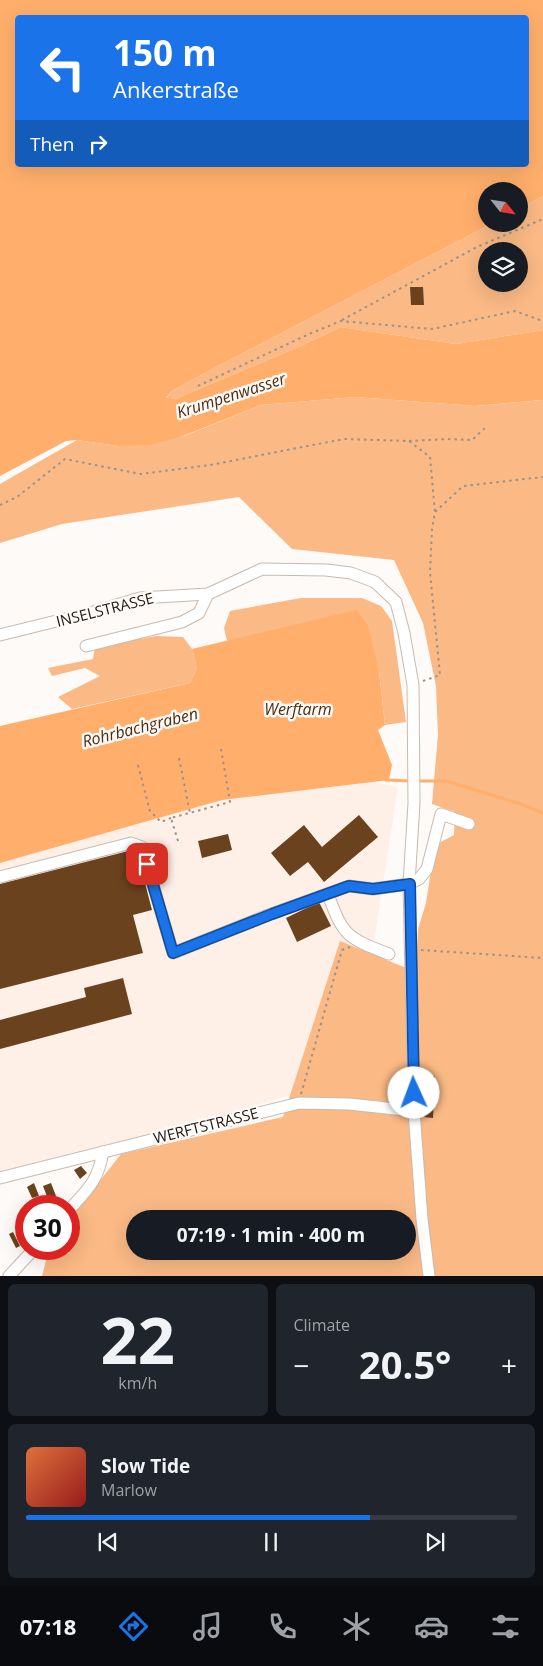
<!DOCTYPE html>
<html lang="en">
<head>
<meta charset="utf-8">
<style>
	:root { --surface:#171b24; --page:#20242c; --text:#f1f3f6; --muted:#9ea1a6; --line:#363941; --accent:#1a73e8 }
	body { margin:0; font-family:"Open Sans",sans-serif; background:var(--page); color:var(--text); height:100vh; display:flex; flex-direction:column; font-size:19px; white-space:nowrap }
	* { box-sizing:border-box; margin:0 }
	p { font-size:16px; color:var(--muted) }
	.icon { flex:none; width:28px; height:28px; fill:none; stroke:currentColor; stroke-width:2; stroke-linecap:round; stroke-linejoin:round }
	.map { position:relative; height:1276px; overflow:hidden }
	.drawer { display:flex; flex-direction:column; gap:8px; padding:8px; background:#0d0f14; flex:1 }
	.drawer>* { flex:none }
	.hud { position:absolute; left:15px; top:15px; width:514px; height:152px; border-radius:5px; box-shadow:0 5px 20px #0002; background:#1a73e8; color:#fff; overflow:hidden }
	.needle { width:32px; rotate:120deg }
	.controls { position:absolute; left:478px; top:182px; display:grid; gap:10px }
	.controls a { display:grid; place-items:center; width:50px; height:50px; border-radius:50%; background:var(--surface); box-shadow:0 5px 20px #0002; font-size:25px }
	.speed { position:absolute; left:15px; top:1195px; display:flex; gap:10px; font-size:25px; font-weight:700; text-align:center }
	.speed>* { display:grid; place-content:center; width:65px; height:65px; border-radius:50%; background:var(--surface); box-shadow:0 5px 20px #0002; line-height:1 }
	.speed .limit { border:8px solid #d22; background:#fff; color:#111 }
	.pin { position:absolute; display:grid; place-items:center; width:42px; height:42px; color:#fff; margin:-21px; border-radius:10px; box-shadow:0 2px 8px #0006 }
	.me { position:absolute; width:55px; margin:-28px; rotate:358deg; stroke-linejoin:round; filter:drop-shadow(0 0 4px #0008) }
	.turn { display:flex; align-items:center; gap:18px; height:105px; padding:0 15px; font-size:22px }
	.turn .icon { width:65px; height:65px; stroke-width:2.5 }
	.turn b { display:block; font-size:35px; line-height:42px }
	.then { display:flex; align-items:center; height:48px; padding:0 15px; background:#0003; gap:10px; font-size:19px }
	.big { font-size:38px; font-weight:700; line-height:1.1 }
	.drawer .tile { flex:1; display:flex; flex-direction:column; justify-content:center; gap:8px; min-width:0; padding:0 18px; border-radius:8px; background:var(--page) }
	.drawer .dial { align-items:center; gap:0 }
	.dial b { font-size:65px; line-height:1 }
	.song { display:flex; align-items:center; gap:15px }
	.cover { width:60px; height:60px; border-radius:8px; background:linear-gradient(135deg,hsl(20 70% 55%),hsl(0 70% 35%)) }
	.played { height:5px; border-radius:2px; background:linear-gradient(90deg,var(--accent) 70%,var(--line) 70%) }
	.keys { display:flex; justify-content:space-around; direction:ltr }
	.heat { display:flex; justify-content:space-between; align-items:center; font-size:28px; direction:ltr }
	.drawer .tiles { flex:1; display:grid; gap:8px; grid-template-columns:1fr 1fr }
	.tile:last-child { grid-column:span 2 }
	.trip { position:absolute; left:126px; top:1210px; width:290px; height:50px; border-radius:25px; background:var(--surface); box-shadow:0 5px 20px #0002; font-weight:700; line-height:50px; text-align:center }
	.tab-bar { display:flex; height:80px; justify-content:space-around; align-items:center; background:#090b0e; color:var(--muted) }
	.tab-bar .icon { width:35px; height:35px }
	.tab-bar .current { color:var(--accent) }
	.tab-bar b { font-size:22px; color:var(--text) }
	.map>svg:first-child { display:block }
	.built { fill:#fef0e6 }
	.forest { fill:#fab985; fill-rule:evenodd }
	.water { fill:#ffaf6b; fill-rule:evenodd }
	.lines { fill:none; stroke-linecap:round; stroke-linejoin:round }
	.stream { stroke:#ffaf6b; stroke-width:3 }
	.building { fill:#6b421e }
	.minor-casing { stroke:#c9baae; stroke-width:13 }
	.path { stroke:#97938f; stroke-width:2; stroke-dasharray:2.5 4; stroke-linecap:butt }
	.minor { stroke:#fff; stroke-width:11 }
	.route-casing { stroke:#114b97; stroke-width:12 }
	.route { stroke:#1a73e8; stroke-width:9 }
	.labels { text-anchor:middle; stroke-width:5; stroke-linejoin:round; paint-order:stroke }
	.street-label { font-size:15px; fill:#1e1814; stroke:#fdfaf7 }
	.water-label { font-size:16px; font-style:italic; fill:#4d2d10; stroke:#fdfaf7 }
</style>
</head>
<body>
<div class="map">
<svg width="543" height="1276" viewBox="0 0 543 1276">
	<rect width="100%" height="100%" fill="#fdfaf7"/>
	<polygon class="built" points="374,782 398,787 372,954 340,941 290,1095 221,1116 0,1172 0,863 222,800"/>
	<g class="forest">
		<path d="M543,196V330L456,344L340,327L303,345L175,399H166L172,391L201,375L491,224H519V209ZM486,251H519V284H486Z"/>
		<path d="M355,397L475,406L543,400V1276H42L49,1249H69V1220L121,1154L283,1117L340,941L416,972L418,929L426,903L435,845L454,835L455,812L432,804L438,735L436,686L423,623L394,560L292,549L239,497L62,524L0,543V484L77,440L118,446L184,436L261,405ZM135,1219H408V1251H135Z"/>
		<polygon points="301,598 362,598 381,606 392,621 406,722 385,725 379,671 357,611 227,641 224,628 230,611"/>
		<polygon points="156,636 183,637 192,649 197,668 190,683 72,709 58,697 100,676 85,668 52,676 48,668 93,659 95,647"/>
	</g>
	<g class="water">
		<path d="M0,0H543V196L519,209V191H486V224H491L201,375L172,391L166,398L175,399L303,345L340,327L456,344L543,330V400L475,406L355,397L261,405L183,436L149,445L118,446L77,440L66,441L0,476ZM18,18H526V165H18Z"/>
		<polygon points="357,610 368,626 379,671 385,725 378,730 392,765 389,780 222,800 0,863 0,726 190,683 197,668 192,649"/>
	</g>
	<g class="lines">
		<g class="stream">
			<polyline points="386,780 410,781"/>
			<polyline points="416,781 446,781 521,804 543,813"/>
		</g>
	</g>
	<g class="building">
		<polygon points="410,287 423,287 424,305 411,305"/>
		<polygon points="359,815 378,837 324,882 308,862 290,876 271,853 304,825 322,847"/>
		<polygon points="228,834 232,850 202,858 198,841"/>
		<polygon points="136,849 152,910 133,915 143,953 0,989 0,884"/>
		<polygon points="319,902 331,926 297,942 286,918"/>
		<polygon points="123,978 132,1014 0,1049 0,1020 86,997 84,988"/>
		<polygon points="426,1075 435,1076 433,1118 424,1117"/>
		<polygon points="81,1166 87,1173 80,1179 74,1170"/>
		<polygon points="34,1183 39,1196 32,1198 27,1187"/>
		<polygon points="51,1183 56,1196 48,1199 43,1186"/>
		<polygon points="13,1232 20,1246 16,1248 9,1234"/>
	</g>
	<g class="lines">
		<defs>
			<g id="minor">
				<polyline points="0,635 93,612 140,598 208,594 262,569 326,570 351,573 375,582 396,602 404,633 413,685 414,803 409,884 414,1111 422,1219 429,1276"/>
				<polyline points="86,646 182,622 199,613 208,594"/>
				<polyline points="0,877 131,843 142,847 173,953 271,914 349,886 373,889 409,884 419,879 427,869 441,814 469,824"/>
				<path d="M328,894C343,936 347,938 389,954"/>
				<polyline points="0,1178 299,1103 349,1104 414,1111"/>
				<path d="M69,1210C88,1189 98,1181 103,1152"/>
				<polyline points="9,1276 34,1249"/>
			</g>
		</defs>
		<use href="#minor" class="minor-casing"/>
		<g class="path">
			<polyline points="342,320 477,247 543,219"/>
			<polyline points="198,386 309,334 341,321 432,329 515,311 543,321"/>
			<polyline points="409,441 447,439 472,440 485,428"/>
			<polyline points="0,505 17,497 65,459 141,474 210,465 344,439 409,441 430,457 435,512"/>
			<polyline points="423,681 440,675 430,572 432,529 435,512 463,486 543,477"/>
			<polyline points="179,758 190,813"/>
			<polyline points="138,765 150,811 161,822 171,818"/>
			<polyline points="178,841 171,818 230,802 221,749"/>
			<polyline points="421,950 543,958"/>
			<polyline points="301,1094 342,950 350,947"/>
		</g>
		<use href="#minor" class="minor"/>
	</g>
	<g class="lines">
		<defs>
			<polyline id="route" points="147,864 173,953 272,914 349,886 373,889 410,884 414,1093"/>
		</defs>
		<use href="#route" class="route-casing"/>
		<use href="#route" class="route"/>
	</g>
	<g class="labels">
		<g class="street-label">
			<text transform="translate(105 610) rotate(-14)" y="5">INSELSTRASSE</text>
			<text transform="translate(206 1126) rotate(-14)" y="5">WERFTSTRASSE</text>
		</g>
		<g class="water-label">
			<text transform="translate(231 395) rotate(-18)" y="6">Krumpenwasser</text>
			<text x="298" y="715">Werftarm</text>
			<text transform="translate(140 727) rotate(-14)" y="6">Rohrbachgraben</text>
		</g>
	</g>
</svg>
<div class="controls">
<a><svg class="needle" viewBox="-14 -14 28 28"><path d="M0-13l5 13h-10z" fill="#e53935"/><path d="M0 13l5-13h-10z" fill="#9ea1a6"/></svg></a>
<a><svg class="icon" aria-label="layers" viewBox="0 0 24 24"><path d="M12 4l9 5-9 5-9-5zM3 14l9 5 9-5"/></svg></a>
</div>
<div class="speed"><div class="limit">30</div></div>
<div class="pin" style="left:147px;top:864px;background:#d93025"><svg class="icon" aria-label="arrive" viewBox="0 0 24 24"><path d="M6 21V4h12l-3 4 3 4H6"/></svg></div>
<svg class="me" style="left:414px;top:1093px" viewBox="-20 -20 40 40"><circle r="19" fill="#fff"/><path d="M0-13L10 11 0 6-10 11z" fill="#1a73e8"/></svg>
<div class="trip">07:19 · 1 min · 400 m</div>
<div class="hud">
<div class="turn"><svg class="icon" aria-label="left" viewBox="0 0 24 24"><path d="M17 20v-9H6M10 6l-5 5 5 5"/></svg><div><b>150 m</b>Ankerstraße</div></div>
<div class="then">Then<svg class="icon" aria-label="right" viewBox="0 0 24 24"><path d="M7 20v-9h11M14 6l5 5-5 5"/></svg></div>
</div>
</div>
<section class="drawer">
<div class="tiles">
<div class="tile dial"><b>22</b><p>km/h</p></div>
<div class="tile"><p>Climate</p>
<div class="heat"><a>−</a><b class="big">20.5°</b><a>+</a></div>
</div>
<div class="tile">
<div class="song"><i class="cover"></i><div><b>Slow Tide</b><p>Marlow</p></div></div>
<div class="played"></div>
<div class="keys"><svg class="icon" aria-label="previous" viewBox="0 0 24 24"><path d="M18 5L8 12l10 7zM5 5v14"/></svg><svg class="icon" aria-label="pause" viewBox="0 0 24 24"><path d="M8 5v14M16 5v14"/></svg><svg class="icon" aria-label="next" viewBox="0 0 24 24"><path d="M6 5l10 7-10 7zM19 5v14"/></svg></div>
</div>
</div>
</section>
<nav class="tab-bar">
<b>07:18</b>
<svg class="icon current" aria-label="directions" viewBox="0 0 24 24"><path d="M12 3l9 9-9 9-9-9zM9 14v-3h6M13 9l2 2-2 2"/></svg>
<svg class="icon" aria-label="music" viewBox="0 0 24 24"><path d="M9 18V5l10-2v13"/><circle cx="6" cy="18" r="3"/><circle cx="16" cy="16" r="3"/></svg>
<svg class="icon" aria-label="phone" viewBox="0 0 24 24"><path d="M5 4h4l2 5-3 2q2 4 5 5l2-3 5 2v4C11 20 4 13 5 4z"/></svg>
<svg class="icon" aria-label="climate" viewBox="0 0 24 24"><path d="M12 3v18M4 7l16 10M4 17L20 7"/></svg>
<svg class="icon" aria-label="car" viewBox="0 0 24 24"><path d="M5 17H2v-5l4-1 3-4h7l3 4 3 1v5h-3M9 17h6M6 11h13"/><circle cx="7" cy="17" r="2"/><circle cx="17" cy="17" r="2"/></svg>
<svg class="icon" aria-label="filters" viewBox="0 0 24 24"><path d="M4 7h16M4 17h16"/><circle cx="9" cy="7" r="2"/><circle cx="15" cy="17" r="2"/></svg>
</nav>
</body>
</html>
